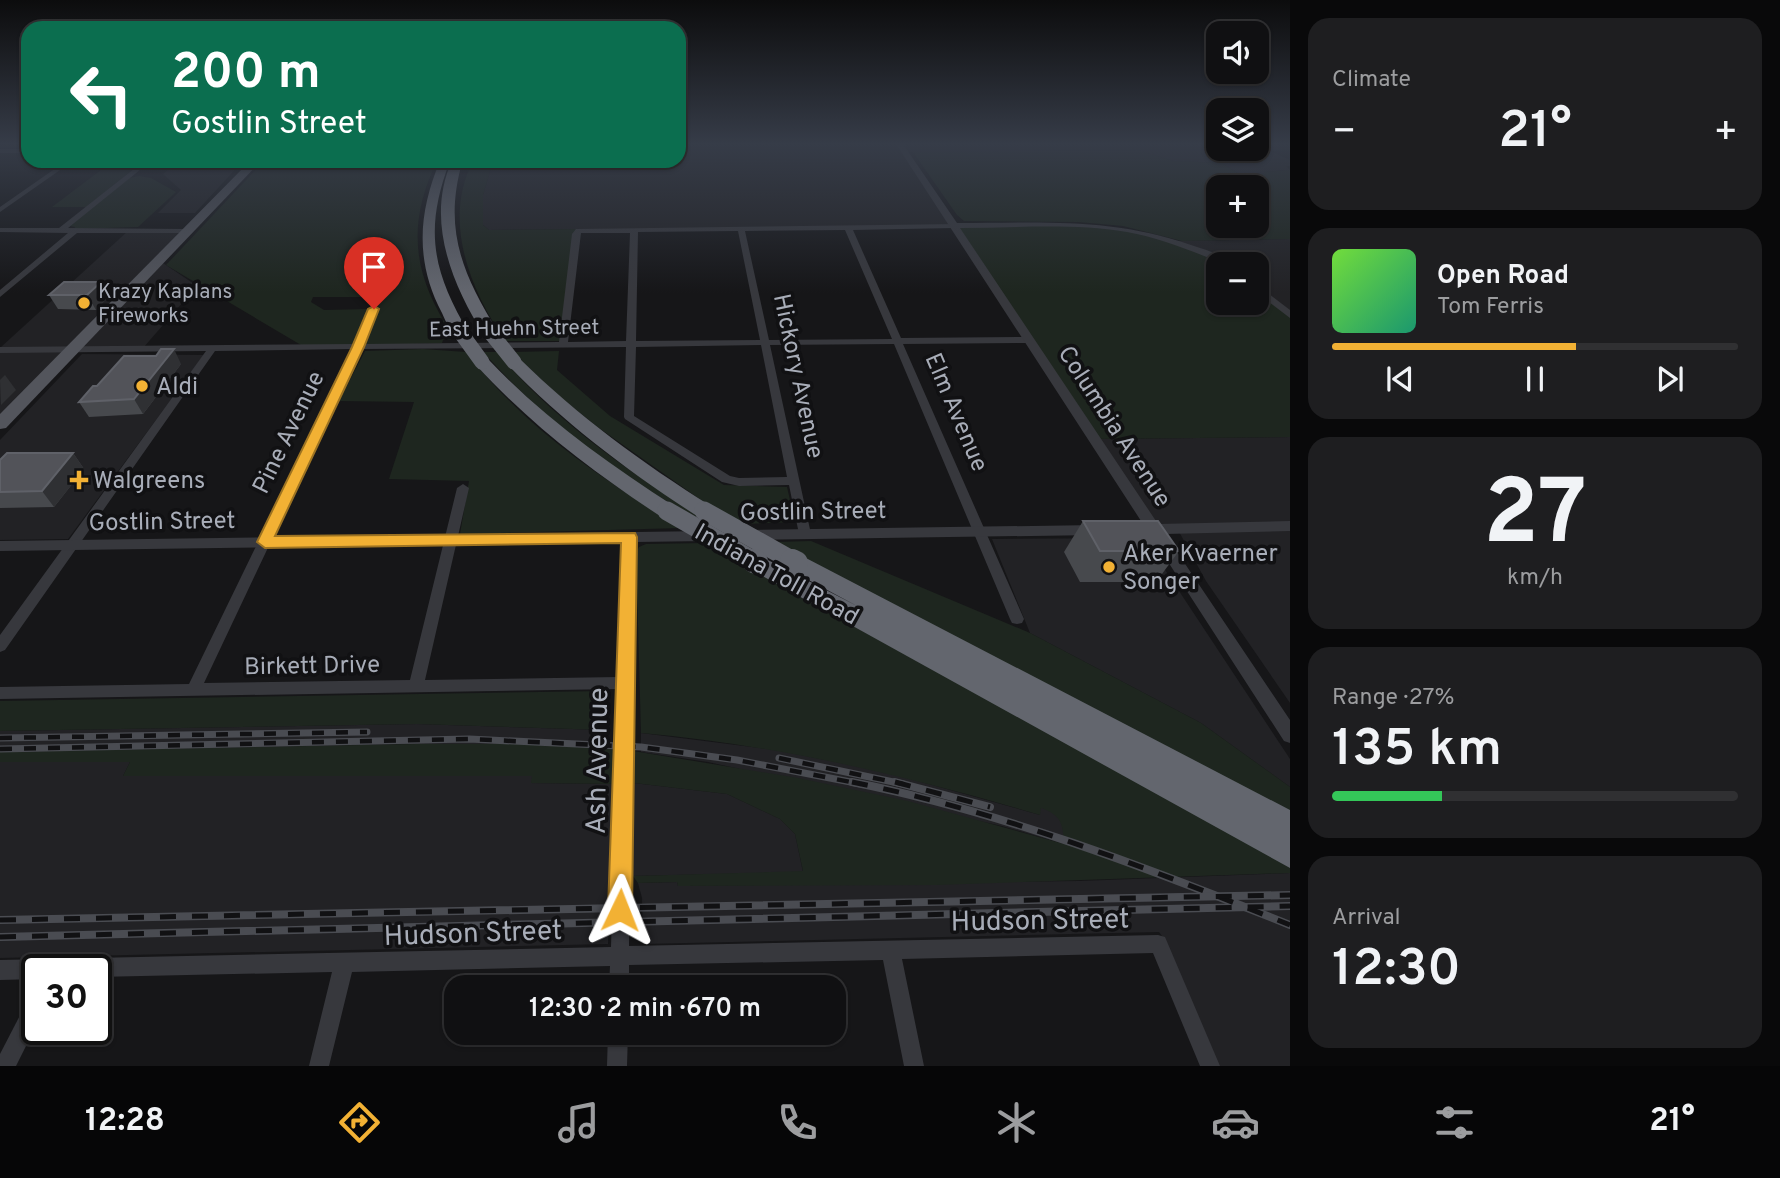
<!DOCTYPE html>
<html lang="en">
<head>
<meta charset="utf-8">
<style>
	:root { --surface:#101012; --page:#1e1e20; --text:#f1f3f6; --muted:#9c9d9f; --line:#303032; --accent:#f2b134 }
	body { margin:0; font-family:Overpass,sans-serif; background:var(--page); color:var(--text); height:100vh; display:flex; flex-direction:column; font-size:26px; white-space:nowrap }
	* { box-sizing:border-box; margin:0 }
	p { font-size:23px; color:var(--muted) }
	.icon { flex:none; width:38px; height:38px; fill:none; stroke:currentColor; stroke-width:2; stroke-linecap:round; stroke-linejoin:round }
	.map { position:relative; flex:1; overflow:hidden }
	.panel { display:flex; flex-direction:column; gap:18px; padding:18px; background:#09090a; width:490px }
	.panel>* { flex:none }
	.hud { position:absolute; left:21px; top:21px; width:665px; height:147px; border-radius:21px; box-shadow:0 2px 5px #0004,0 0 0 2px var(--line); background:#0b6e4f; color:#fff; overflow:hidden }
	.controls { position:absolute; left:1206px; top:21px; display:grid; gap:14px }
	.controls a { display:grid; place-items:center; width:63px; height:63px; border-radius:14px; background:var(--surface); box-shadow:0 2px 5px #0004,0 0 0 2px var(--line); font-size:35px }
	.speed { position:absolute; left:21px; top:954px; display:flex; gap:14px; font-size:35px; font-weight:700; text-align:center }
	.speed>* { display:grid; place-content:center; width:91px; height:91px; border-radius:50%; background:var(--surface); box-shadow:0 2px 5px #0004,0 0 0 2px var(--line); line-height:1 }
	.speed .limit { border:4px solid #111; border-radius:10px; background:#fff; color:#111 }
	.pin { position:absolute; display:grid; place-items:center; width:60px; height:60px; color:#fff; margin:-72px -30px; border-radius:50% 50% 50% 0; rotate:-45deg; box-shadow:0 0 7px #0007 }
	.pin .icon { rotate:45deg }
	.me { position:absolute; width:77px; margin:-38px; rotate:2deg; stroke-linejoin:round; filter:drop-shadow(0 0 5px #0008) }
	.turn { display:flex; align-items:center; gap:24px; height:147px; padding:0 35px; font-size:32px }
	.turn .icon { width:91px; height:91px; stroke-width:2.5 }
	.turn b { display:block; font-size:49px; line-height:60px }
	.big { font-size:52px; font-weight:600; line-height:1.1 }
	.panel .card { flex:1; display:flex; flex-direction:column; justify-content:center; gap:10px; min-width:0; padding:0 24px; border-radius:21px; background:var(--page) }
	.panel .dial { align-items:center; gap:0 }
	.dial b { font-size:91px; line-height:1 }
	.song { display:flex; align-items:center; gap:21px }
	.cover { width:84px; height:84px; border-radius:10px; background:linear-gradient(135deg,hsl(100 70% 55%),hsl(160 70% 35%)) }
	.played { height:7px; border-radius:4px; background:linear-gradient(90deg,var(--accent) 60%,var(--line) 60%) }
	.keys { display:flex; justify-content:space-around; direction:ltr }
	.heat { display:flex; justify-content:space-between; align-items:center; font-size:38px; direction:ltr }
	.charge { height:10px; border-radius:5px; background:linear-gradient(90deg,#34c759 27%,var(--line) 0) }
	.trip { position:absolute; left:444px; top:975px; width:402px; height:70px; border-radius:21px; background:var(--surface); box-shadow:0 2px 5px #0004,0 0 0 2px var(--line); font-weight:600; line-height:70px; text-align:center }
	.tabs { display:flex; height:112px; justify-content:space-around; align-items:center; background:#060607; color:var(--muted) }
	.tabs .icon { width:49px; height:49px }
	.tabs .current { color:var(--accent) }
	.tabs b { font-size:32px; color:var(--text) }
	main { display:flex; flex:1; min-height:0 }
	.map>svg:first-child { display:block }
	.built { fill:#222225 }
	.green { fill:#1e261f; fill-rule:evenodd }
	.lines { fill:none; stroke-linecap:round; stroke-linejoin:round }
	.minor { fill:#37383d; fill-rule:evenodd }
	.tertiary { fill:#37383d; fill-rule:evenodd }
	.primary { fill:#53555c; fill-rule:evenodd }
	.motorway { fill:#63666e; fill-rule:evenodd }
	.rail-far1-casing { stroke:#4a4c52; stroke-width:7 }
	.rail-casing { stroke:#4a4c52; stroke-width:8 }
	.rail-far1 { stroke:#111113; stroke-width:4.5; stroke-dasharray:12; stroke-linecap:butt }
	.rail { stroke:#111113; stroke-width:5; stroke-dasharray:16; stroke-linecap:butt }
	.motorway-bridge-far2 { stroke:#63666e; stroke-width:15 }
	.motorway-bridge-far1 { stroke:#63666e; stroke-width:19 }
	.motorway-bridge { stroke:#63666e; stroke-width:24 }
	.wall { fill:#47494d }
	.shaded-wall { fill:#2f3033 }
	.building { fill:#525359; stroke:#5f6168; stroke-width:2 }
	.route { fill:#f2b134; stroke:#9d7322; stroke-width:2 }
	.poi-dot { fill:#f2b134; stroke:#111113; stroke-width:2.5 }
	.labels { text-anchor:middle; stroke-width:7; stroke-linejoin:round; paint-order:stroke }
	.far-poi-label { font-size:21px; fill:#a8adb8; stroke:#111113; text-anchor:start }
	.far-street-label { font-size:21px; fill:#a8adb8; stroke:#111113 }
	.street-label { font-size:24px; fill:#a8adb8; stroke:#111113 }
	.poi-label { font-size:24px; fill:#a8adb8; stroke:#111113; text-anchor:start }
	.near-street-label { font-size:28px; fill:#a8adb8; stroke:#111113 }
</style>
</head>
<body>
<main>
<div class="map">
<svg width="1290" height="1066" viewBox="0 0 1290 1066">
	<rect width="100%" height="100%" fill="#161618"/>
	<g class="built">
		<polygon points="679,144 1218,144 1218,149 1256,149 1257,144 1290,144 1290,150 1270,151 1290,160 1290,166 1286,166 1290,170 1265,172 1268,174 1239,174 1222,163 1173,161 1139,150 906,152 954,226 489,230 483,225 483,195 493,161 679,161"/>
		<polygon points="178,161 243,161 195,213 158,213 181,190 163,174"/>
		<polygon points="128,231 184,232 0,421 0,348"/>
		<polygon points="1290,239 1290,315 1257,287 1256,264 1231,264 1173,241"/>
		<polygon points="160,261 197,286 143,348 75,349"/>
		<polygon points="82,354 204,355 68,539 0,540 0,440"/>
		<polygon points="1290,437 1290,703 1206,581 1177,528 1154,529 1095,439"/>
		<polygon points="1144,538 1290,759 1290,787 1201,723 1030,633 992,539"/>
		<polygon points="417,724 605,730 604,749 523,744 415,744 0,752 0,731"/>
		<polygon points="641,733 776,750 882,771 1040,815 1040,807 1055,812 1064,823 1064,844 1002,826 708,762 641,752"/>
		<polygon points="0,762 130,762 123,776 532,776 532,783 613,784 608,944 0,958"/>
		<polygon points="634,783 727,794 780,819 795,834 803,872 633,876"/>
		<polygon points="1290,873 1290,1066 1210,1066 1167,943 1159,932 643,944 642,898 638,883 677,882 678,886 1079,881"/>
	</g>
	<g class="green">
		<path d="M1139,150L1173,161L1222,163L1239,174H1266L1264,172L1290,170V239L1182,241L1123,226L1078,222L964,221L957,215L913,152ZM1218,187H1256V226H1218Z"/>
		<polygon points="113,161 143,161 87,207 52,207"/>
		<path d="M264,161H437C406,225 413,276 452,334L451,340H443L442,343L357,346L381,297H313L311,302L324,310L370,309L361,335L351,345H301L166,265Z"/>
		<path d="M473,161H493L483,195V225L489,230L581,229L564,341H505C470,289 442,221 473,161Z"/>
		<polygon points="139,176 151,178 176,192 138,227 74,229 75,227 70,226 129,178"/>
		<path d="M954,226C1011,226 1071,220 1128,230C1164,237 1197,251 1231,264H1218V303H1256L1257,287L1290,315V437L1095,439Z"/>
		<path d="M423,349L466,352C527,430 599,477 682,528L460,534L469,481L389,479L414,402L339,401L365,351Z"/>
		<polygon points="559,351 557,370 610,416 724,485 787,487 795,522 743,524 708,505 599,428 560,397 512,352"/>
		<path d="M483,352H497C559,426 638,478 719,528C630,487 549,425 483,352Z"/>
		<path d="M811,541L1030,633L1201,723L1290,787V873L937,885L678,886L677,882L638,883L633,876L803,871L795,834L780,819L727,794L634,783L633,751L798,778L908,801L1064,844C1063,823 1061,815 1041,808L1040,815C909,776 777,745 641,733L636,552L639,547L646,544L707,543L791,592L1146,786L773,542Z"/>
		<polygon points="605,691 605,730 417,724 0,731 0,701"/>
		<polygon points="415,744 523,744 613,749 613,784 531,783 532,776 123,776 130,762 0,762 0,752"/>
	</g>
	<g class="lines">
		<g class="minor">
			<rect x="0" y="149" width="28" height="4"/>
			<polygon points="66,161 73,161 0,212 0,207"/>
			<polygon points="144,161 151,161 68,228 187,229 191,231 190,233 77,233 0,297 0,290 68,233 0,232 0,228 59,228"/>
			<path d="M957,224L958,226L954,228L853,230L901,338L1029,337L1034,340L1029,343L903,344L1024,619L1022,623L1017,624L1012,623L1010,619L894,344L770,345L811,534L805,538L799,534L789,485L739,486L722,482L625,419L624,417L626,347L362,349L204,683L410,680L457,488L463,484L469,488L425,680L619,677L623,537L629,533L633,534L635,537L629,946L1158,935L1165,937L1220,1066H1200L1153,953L902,959L924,1066H904L883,960L629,965V987H609L610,966L352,972L329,1066H309L332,972L96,977V970H37V979L0,980V960L611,947L618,689L0,699V687L189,684L352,349L215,351L5,650L0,652V635L206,351L0,353V347L355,344L370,309L374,306L378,309L364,344L559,342L572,234L576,229ZM845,230L892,339L769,340L745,231ZM738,231L760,340L636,341L638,232ZM581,233H630L626,341L568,342ZM761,345L787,477L739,478L730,476L634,416L636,347Z"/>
			<polygon points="37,993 37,1024 16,1066 0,1066 0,1054 30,996"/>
			<polygon points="608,1032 628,1032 627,1066 607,1066"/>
		</g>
		<g class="tertiary">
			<path d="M896,144H903L957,223C1039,223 1112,217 1191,245C1206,250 1224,255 1236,264H1224C1192,251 1160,238 1127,232C1072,223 1016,228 960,228L1158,524L1290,521V531L1165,534L1290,720V743L1284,741L1150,534L1139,533L1137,529L1143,524Z"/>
			<polygon points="1256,284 1290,310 1290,318 1256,292"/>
			<polygon points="1096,525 1103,530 1096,535 749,540 742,535 749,530"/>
			<polygon points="708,531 715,536 708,541 0,551 0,541"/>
		</g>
		<polygon class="primary" points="250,161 261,161 6,428 0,429 0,414"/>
		<g class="motorway">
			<path d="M440,161H450C424,229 432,271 469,333L461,338C451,335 446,322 442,313C415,262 418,213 440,161Z"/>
			<path d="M452,161L462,163C443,230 463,275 498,332L490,337L484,335C452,285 425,219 452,161Z"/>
			<path d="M482,357L488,359C543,417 607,463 674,506L677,511L674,516H660C593,472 531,425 476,365L474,362L476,359Z"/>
			<path d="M514,357L520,359C578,416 642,463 711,506L714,511L711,516H697C629,472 565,424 508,365L506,362L508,359Z"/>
			<polygon points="756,554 859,607 788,569 785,563 788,557 796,555 804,557 1290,810 1290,868 748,568 745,562 748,556"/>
		</g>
		<defs>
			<g id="rail-far1">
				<polyline points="0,738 367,732"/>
				<polyline points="0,749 469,739 641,747 737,760 861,784"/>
				<polyline points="779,758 903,784"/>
			</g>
			<g id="rail">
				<path d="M852,782C1003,812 1148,868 1290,925"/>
				<polyline points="895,782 990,807"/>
				<polyline points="0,920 1290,895"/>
				<polyline points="0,937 1290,906"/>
			</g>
		</defs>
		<use href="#rail-far1" class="rail-far1-casing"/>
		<use href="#rail" class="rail-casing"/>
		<use href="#rail-far1" class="rail-far1"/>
		<use href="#rail" class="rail"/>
		<g class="motorway-bridge-far2">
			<polyline points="490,332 514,362"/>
			<polyline points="461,333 482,362"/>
		</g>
		<g class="motorway-bridge-far1">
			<polyline points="667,511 756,562"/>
			<polyline points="704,511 795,562"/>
		</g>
		<g class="motorway-bridge">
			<polyline points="754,561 756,562"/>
			<polyline points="792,561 796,563"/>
		</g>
	</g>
	<g class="wall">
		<polygon points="64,282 109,296 96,310 58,309 49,295"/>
		<polygon points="181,364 143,414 89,417 79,402"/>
		<polygon points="73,453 84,469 54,507 0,508 0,460"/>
		<polygon points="1083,521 1179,551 1156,582 1080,582 1064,552"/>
	</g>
	<g class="shaded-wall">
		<polygon points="101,282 109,296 96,310 87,295"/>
		<polygon points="174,349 181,364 143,414 134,399"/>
		<polygon points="5,375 16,390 1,405 0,380"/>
		<polygon points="73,453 84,469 54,507 42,491"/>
	</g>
	<g class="building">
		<polygon points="64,282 101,282 87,295 49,295"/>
		<polygon points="161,349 174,349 134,399 79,402 93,386 97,386 124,356 156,356"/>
		<polygon points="7,453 73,453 42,491 0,492 0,460"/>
		<polygon points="1083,521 1158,521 1179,551 1100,551"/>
	</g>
	<linearGradient id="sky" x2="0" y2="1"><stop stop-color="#0c0c0d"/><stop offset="0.49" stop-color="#363c48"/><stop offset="1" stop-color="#363c48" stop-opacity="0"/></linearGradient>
	<rect width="1290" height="293" fill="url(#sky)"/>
	<polygon class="route" points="374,306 379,309 364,347 275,536 635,533 637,537 632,910 629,918 620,922 612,918 608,910 621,543 265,548 257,542 352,347 368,309"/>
	<g class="poi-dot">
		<circle cx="84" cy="303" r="7"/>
		<circle cx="142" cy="386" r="7"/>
		<path d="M75.5 469.5h7v7h7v7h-7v7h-7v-7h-7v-7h7z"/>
		<circle cx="1109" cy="567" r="7"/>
	</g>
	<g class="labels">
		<g class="far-poi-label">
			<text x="98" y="298">Krazy Kaplans<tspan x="98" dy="24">Fireworks</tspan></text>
		</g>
		<g class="far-street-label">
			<text transform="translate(514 328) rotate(-1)" y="7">East Huehn Street</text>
		</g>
		<g class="street-label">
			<text transform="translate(799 376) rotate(78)" y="8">Hickory Avenue</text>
			<text transform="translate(957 412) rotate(67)" y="8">Elm Avenue</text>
			<text transform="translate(1115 426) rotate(57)" y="8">Columbia Avenue</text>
			<text transform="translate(288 432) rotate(-64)" y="8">Pine Avenue</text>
			<text transform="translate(813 511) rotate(-1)" y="8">Gostlin Street</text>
			<text transform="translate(162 521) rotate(-1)" y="8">Gostlin Street</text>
			<text transform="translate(777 574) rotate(29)" y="8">Indiana Toll Road</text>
			<text transform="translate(312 665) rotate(-1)" y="8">Birkett Drive</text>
		</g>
		<g class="poi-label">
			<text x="156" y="394">Aldi</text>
			<text x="93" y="488">Walgreens</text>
			<text x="1123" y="561">Aker Kvaerner<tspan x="1123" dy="28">Songer</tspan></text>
		</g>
		<g class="near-street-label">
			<text transform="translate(596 761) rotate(-89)" y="10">Ash Avenue</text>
			<text transform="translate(1040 919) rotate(-1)" y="10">Hudson Street</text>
			<text transform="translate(473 932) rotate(-2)" y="10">Hudson Street</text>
		</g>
	</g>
</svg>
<div class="controls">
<a><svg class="icon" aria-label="sound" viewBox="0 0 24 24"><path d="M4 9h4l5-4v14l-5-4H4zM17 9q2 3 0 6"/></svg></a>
<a><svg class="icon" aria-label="layers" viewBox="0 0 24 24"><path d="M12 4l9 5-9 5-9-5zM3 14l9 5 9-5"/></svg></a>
<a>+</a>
<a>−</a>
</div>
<div class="speed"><div class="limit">30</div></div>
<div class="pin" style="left:374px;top:309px;background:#d93025"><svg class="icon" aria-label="arrive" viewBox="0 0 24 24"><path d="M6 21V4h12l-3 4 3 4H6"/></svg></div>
<svg class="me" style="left:620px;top:910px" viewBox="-20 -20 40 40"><path d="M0-17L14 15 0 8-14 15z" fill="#f2b134" stroke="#fff" stroke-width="4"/></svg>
<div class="trip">12:30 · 2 min · 670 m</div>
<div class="hud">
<div class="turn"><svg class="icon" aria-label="left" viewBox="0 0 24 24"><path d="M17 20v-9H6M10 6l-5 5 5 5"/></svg><div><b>200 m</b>Gostlin Street</div></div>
</div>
</div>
<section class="panel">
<div class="card"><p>Climate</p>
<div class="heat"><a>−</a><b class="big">21°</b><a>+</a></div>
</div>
<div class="card">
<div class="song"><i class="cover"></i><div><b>Open Road</b><p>Tom Ferris</p></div></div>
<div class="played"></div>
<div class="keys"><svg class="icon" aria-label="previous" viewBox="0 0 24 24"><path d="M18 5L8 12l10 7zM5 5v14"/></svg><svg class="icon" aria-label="pause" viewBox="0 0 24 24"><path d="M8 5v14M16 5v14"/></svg><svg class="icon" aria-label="next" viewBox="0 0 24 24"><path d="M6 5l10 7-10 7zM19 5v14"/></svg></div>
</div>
<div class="card dial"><b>27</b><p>km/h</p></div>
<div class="card"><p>Range · 27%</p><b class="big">135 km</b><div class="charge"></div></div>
<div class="card"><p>Arrival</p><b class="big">12:30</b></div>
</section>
</main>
<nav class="tabs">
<b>12:28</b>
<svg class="icon current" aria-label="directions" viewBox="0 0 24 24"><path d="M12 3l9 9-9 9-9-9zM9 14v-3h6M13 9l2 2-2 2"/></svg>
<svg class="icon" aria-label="music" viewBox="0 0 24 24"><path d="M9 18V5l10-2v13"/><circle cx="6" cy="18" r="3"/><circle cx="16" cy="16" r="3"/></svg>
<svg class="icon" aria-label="phone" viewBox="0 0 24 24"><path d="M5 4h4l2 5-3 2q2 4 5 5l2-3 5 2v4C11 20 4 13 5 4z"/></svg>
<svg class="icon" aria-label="climate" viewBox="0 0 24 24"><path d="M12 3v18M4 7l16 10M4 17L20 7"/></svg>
<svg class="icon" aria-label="car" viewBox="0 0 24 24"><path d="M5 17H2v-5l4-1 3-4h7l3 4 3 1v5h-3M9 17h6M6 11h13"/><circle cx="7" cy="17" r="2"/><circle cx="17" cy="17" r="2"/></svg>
<svg class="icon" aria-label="filters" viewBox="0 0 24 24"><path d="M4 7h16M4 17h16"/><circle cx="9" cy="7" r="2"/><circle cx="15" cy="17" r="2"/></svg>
<b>21°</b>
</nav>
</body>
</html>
